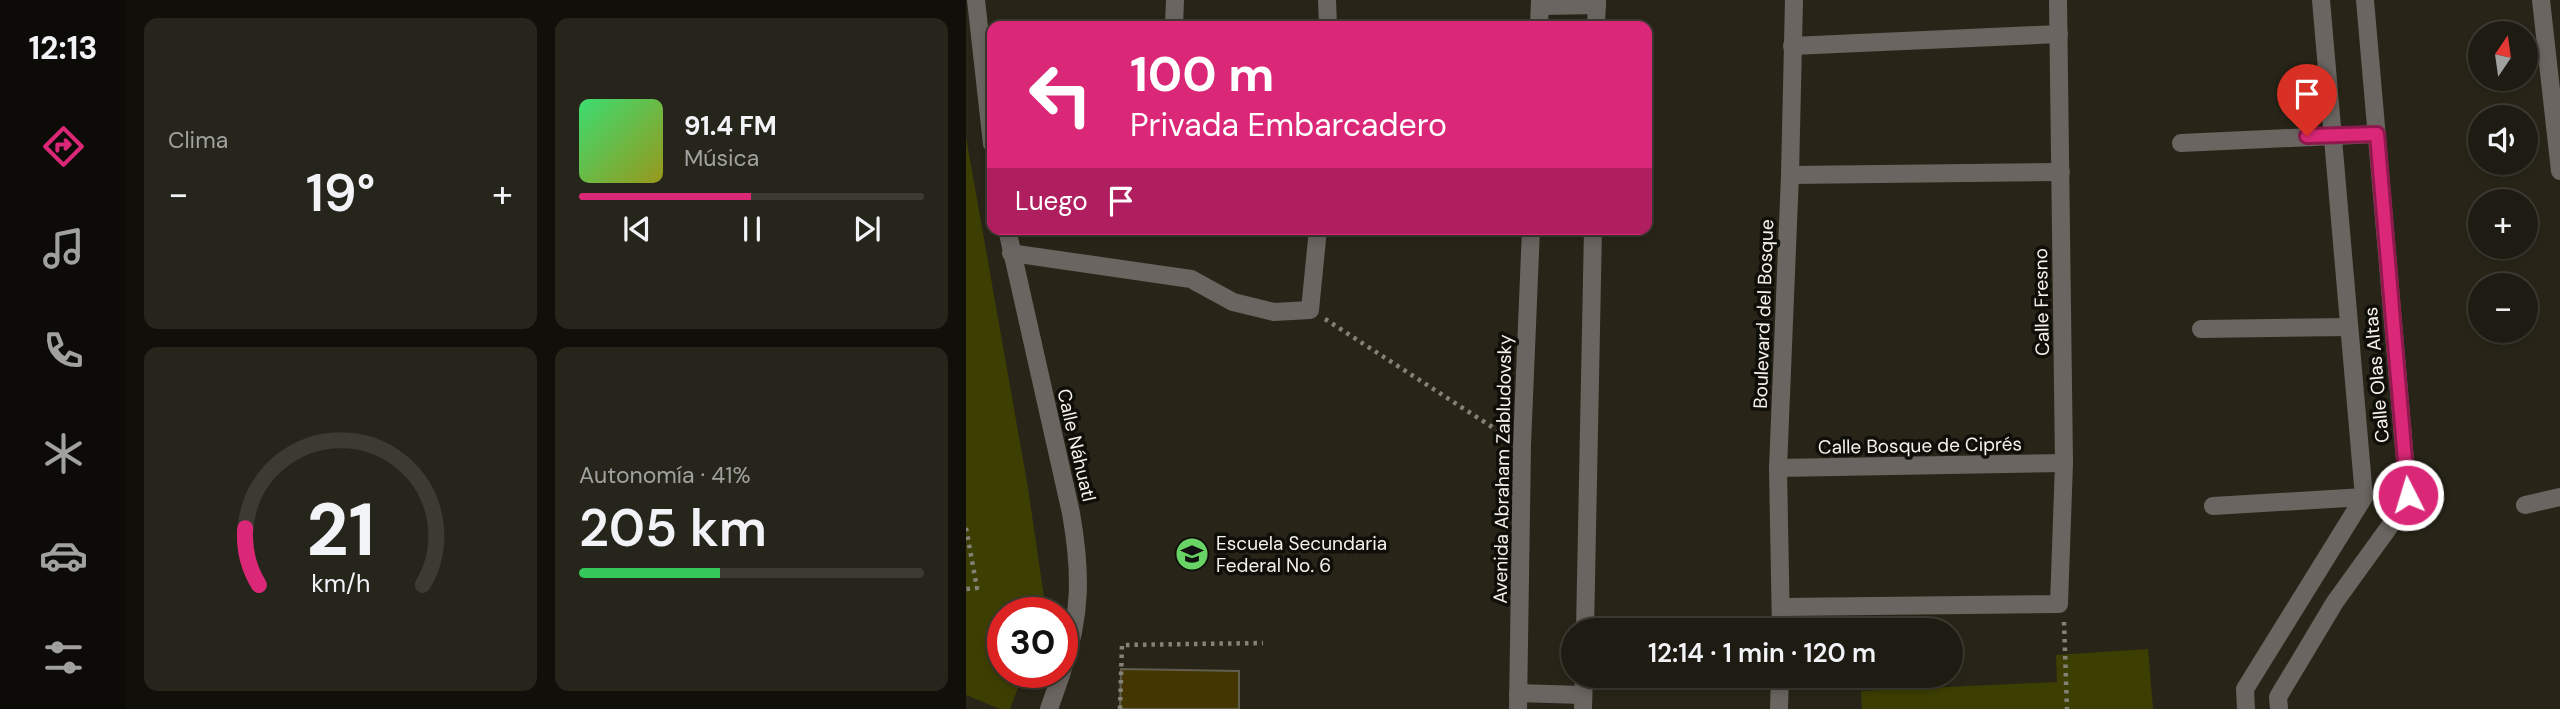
<!DOCTYPE html>
<html lang="es">
<head>
<meta charset="utf-8">
<style>
	:root { --surface:#1e1c12; --page:#26251b; --text:#f1f3f6; --muted:#a1a19f; --line:#3c3a32; --accent:#db2777 }
	body { margin:0; font-family:"DM Sans",sans-serif; background:var(--page); color:var(--text); height:100vh; display:flex; flex-direction:column; font-size:26px; white-space:nowrap }
	* { box-sizing:border-box; margin:0 }
	p { font-size:23px; color:var(--muted) }
	.icon { flex:none; width:38px; height:38px; fill:none; stroke:currentColor; stroke-width:2; stroke-linecap:round; stroke-linejoin:round }
	.map { position:relative; flex:1; overflow:hidden }
	.sheet { display:flex; flex-direction:column; gap:18px; padding:18px; background:#100f0a; width:840px }
	.sheet>* { flex:none }
	.banner { position:absolute; left:21px; top:21px; width:665px; height:214px; border-radius:14px; box-shadow:0 4px 10px #0003,0 0 0 2px var(--line); background:#db2777; color:#fff; overflow:hidden }
	.needle { width:46px; rotate:13deg }
	.fabs { position:absolute; left:1502px; top:21px; display:grid; gap:14px }
	.fabs a { display:grid; place-items:center; width:70px; height:70px; border-radius:50%; background:var(--surface); box-shadow:0 4px 10px #0003,0 0 0 2px var(--line); font-size:35px }
	.speed { position:absolute; left:21px; top:597px; display:flex; gap:14px; font-size:35px; font-weight:700; text-align:center }
	.speed>* { display:grid; place-content:center; width:91px; height:91px; border-radius:50%; background:var(--surface); box-shadow:0 4px 10px #0003,0 0 0 2px var(--line); line-height:1 }
	.speed .limit { border:10px solid #d22; background:#fff; color:#111 }
	.pin { position:absolute; display:grid; place-items:center; width:60px; height:60px; color:#fff; margin:-72px -30px; border-radius:50% 50% 50% 0; rotate:-45deg; box-shadow:0 0 7px #0007 }
	.pin .icon { rotate:45deg }
	.me { position:absolute; width:77px; margin:-38px; rotate:355deg; stroke-linejoin:round; filter:drop-shadow(0 0 5px #0008) }
	.turn { display:flex; align-items:center; gap:24px; height:147px; padding:0 28px; font-size:32px }
	.turn .icon { width:91px; height:91px; stroke-width:2.5 }
	.turn b { display:block; font-size:49px; line-height:60px }
	.then { display:flex; align-items:center; height:66px; padding:0 28px; background:#0003; gap:14px; font-size:26px }
	.big { font-size:52px; font-weight:600; line-height:1.1 }
	.sheet .tile { flex:1; display:flex; flex-direction:column; justify-content:center; gap:10px; min-width:0; padding:0 24px; border-radius:14px; background:var(--page) }
	.sheet .dial { align-items:center; gap:0 }
	.dial svg { height:182px; overflow:visible; fill:none; stroke:var(--line); stroke-width:7; stroke-linecap:round; text-anchor:middle }
	.dial text { fill:var(--text); stroke:none }
	.song { display:flex; align-items:center; gap:21px }
	.cover { width:84px; height:84px; border-radius:10px; background:linear-gradient(135deg,hsl(140 70% 55%),hsl(60 70% 35%)) }
	.played { height:7px; border-radius:4px; background:linear-gradient(90deg,var(--accent) 50%,var(--line) 50%) }
	.keys { display:flex; justify-content:space-around; direction:ltr }
	.heat { display:flex; justify-content:space-between; align-items:center; font-size:38px; direction:ltr }
	.charge { height:10px; border-radius:5px; background:linear-gradient(90deg,#34c759 41%,var(--line) 0) }
	.sheet .tiles { flex:1; display:grid; gap:18px; grid-template-columns:repeat(2,1fr) }
	.trip { position:absolute; left:595px; top:618px; width:402px; height:70px; border-radius:35px; background:var(--surface); box-shadow:0 4px 10px #0003,0 0 0 2px var(--line); font-weight:600; line-height:70px; text-align:center }
	main { display:flex; flex:1; min-height:0 }
	.menu { display:flex; flex-direction:column; width:126px; justify-content:space-around; align-items:center; background:#0c0b07; color:var(--muted) }
	.menu .icon { width:49px; height:49px }
	.menu .active { color:var(--accent) }
	.menu b { font-size:32px; color:var(--text) }
	.map>svg:first-child { display:block }
	.green { fill:#3d3f02 }
	.building { fill:#433600; stroke:#615d4f; stroke-width:2 }
	.lines { fill:none; stroke-linecap:round; stroke-linejoin:round }
	.path { stroke:#848277; stroke-width:4.5; stroke-dasharray:3.5 5; stroke-linecap:butt }
	.minor { stroke:#6a6560; stroke-width:18 }
	.route-casing { stroke:#8e194d; stroke-width:18 }
	.route { stroke:#db2777; stroke-width:12 }
	.labels { text-anchor:middle; stroke-width:7; stroke-linejoin:round; paint-order:stroke }
	.street-label { font-size:19px; fill:#f4f2ea; stroke:#0f0e08 }
	.poi-label { font-size:19px; fill:#f4f2ea; stroke:#0f0e08; text-anchor:start }
</style>
</head>
<body>
<main>
<nav class="menu">
<b>12:13</b>
<svg class="icon active" aria-label="directions" viewBox="0 0 24 24"><path d="M12 3l9 9-9 9-9-9zM9 14v-3h6M13 9l2 2-2 2"/></svg>
<svg class="icon" aria-label="music" viewBox="0 0 24 24"><path d="M9 18V5l10-2v13"/><circle cx="6" cy="18" r="3"/><circle cx="16" cy="16" r="3"/></svg>
<svg class="icon" aria-label="phone" viewBox="0 0 24 24"><path d="M5 4h4l2 5-3 2q2 4 5 5l2-3 5 2v4C11 20 4 13 5 4z"/></svg>
<svg class="icon" aria-label="climate" viewBox="0 0 24 24"><path d="M12 3v18M4 7l16 10M4 17L20 7"/></svg>
<svg class="icon" aria-label="car" viewBox="0 0 24 24"><path d="M5 17H2v-5l4-1 3-4h7l3 4 3 1v5h-3M9 17h6M6 11h13"/><circle cx="7" cy="17" r="2"/><circle cx="17" cy="17" r="2"/></svg>
<svg class="icon" aria-label="filters" viewBox="0 0 24 24"><path d="M4 7h16M4 17h16"/><circle cx="9" cy="7" r="2"/><circle cx="15" cy="17" r="2"/></svg>
</nav>
<section class="sheet">
<div class="tiles">
<div class="tile"><p>Clima</p>
<div class="heat"><a>−</a><b class="big">19°</b><a>+</a></div>
</div>
<div class="tile">
<div class="song"><i class="cover"></i><div><b>91.4 FM</b><p>Música</p></div></div>
<div class="played"></div>
<div class="keys"><svg class="icon" aria-label="previous" viewBox="0 0 24 24"><path d="M18 5L8 12l10 7zM5 5v14"/></svg><svg class="icon" aria-label="pause" viewBox="0 0 24 24"><path d="M8 5v14M16 5v14"/></svg><svg class="icon" aria-label="next" viewBox="0 0 24 24"><path d="M6 5l10 7-10 7zM19 5v14"/></svg></div>
</div>
<div class="tile dial"><svg viewBox="0 0 100 80">
<path d="M14 69A42 42 0 1 1 86 69"/>
<path d="M14 69A42 42 0 0 1 8 44" stroke="#db2777"/>
<text x="50" y="56" font-size="32" font-weight="700">21</text>
<text x="50" y="72" font-size="11">km/h</text>
</svg></div>
<div class="tile"><p>Autonomía · 41%</p><b class="big">205 km</b><div class="charge"></div></div>
</div>
</section>
<div class="map">
<svg width="1594" height="709" viewBox="0 0 1594 709">
	<rect width="100%" height="100%" fill="#282518"/>
	<g class="green">
		<polygon points="0,137 62,488 80,611 37,612 37,672 58,672 44,709 34,709 0,695"/>
		<polygon points="1182,649 1187,709 896,709 895,691 1091,682 1090,655"/>
	</g>
	<polygon class="building" points="155,669 273,671 273,709 154,709"/>
	<g class="lines">
		<g class="path">
			<polyline points="359,319 537,434"/>
			<polyline points="0,528 11,588 0,589"/>
			<polyline points="1098,622 1101,709"/>
			<polyline points="154,709 156,645 297,643"/>
		</g>
		<g class="minor">
			<polyline points="10,0 26,144"/>
			<polyline points="361,0 362,26"/>
			<polyline points="1575,0 1594,171"/>
			<polyline points="574,6 631,5"/>
			<polyline points="208,26 209,0"/>
			<polyline points="573,26 574,0"/>
			<polyline points="630,26 631,0"/>
			<polyline points="826,46 1093,34"/>
			<polyline points="1215,143 1411,134"/>
			<polyline points="824,175 1095,172"/>
			<path d="M41,229L105,513C115,570 116,616 96,671"/>
			<polyline points="45,253 225,279 267,302 308,312 344,310 352,229"/>
			<polyline points="1235,329 1383,327"/>
			<polyline points="812,468 1098,463"/>
			<polyline points="1559,505 1594,497"/>
			<polyline points="1247,506 1398,497"/>
			<polyline points="816,607 1093,604 1098,463 1092,0"/>
			<polyline points="619,630 627,229"/>
			<polyline points="815,630 812,468 824,175 828,0"/>
			<polyline points="552,693 617,695"/>
			<polyline points="83,709 96,672"/>
			<polyline points="552,709 556,445 565,229"/>
			<polyline points="617,709 618,676"/>
			<polyline points="813,709 814,676"/>
			<polyline points="1280,709 1279,689 1398,497 1355,0"/>
			<polyline points="1313,709 1312,697 1369,602 1434,512 1442,495 1399,0"/>
		</g>
	</g>
	<g class="lines">
		<defs>
			<polyline id="route" points="1341,136 1411,134 1442,495"/>
		</defs>
		<use href="#route" class="route-casing"/>
		<use href="#route" class="route"/>
	</g>
	<defs>
		<symbol id="school-disc" viewBox="-11 -11 22 22"><circle r="9.5" fill="#68d465" stroke="#0f0e08"/><path d="M0-5L7-2L0 1L-7-2ZM-4 1L0 2.5L4 1V4Q0 6-4 4Z" fill="#111"/></symbol>
	</defs>
	<g fill-rule="evenodd">
		<use href="#school-disc" x="207" y="535" width="38" height="38"/>
	</g>
	<g class="labels">
		<g class="street-label">
			<text transform="translate(1075 302) rotate(-91)" y="7">Calle Fresno</text>
			<text transform="translate(797 314) rotate(-88)" y="7">Boulevard del Bosque</text>
			<text transform="translate(1410 375) rotate(-95)" y="7">Calle Olas Altas</text>
			<text transform="translate(111 445) rotate(77)" y="7">Calle Náhuatl</text>
			<text transform="translate(954 445) rotate(-1)" y="7">Calle Bosque de Ciprés</text>
			<text transform="translate(536 469) rotate(-89)" y="7">Avenida Abraham Zabludovsky</text>
		</g>
		<g class="poi-label">
			<text x="250" y="550">Escuela Secundaria<tspan x="250" dy="22">Federal No. 6</tspan></text>
		</g>
	</g>
</svg>
<div class="fabs">
<a><svg class="needle" viewBox="-14 -14 28 28"><path d="M0-13l5 13h-10z" fill="#e53935"/><path d="M0 13l5-13h-10z" fill="#a1a19f"/></svg></a>
<a><svg class="icon" aria-label="sound" viewBox="0 0 24 24"><path d="M4 9h4l5-4v14l-5-4H4zM17 9q2 3 0 6"/></svg></a>
<a>+</a>
<a>−</a>
</div>
<div class="speed"><div class="limit">30</div></div>
<div class="pin" style="left:1341px;top:136px;background:#d93025"><svg class="icon" aria-label="arrive" viewBox="0 0 24 24"><path d="M6 21V4h12l-3 4 3 4H6"/></svg></div>
<svg class="me" style="left:1442px;top:495px" viewBox="-20 -20 40 40"><circle r="17" fill="#db2777" stroke="#fff" stroke-width="3"/><path d="M0-11L8 9 0 5-8 9z" fill="#fff"/></svg>
<div class="trip">12:14 · 1 min · 120 m</div>
<div class="banner">
<div class="turn"><svg class="icon" aria-label="left" viewBox="0 0 24 24"><path d="M17 20v-9H6M10 6l-5 5 5 5"/></svg><div><b>100 m</b>Privada Embarcadero</div></div>
<div class="then">Luego<svg class="icon" aria-label="arrive" viewBox="0 0 24 24"><path d="M6 21V4h12l-3 4 3 4H6"/></svg></div>
</div>
</div>
</main>
</body>
</html>
